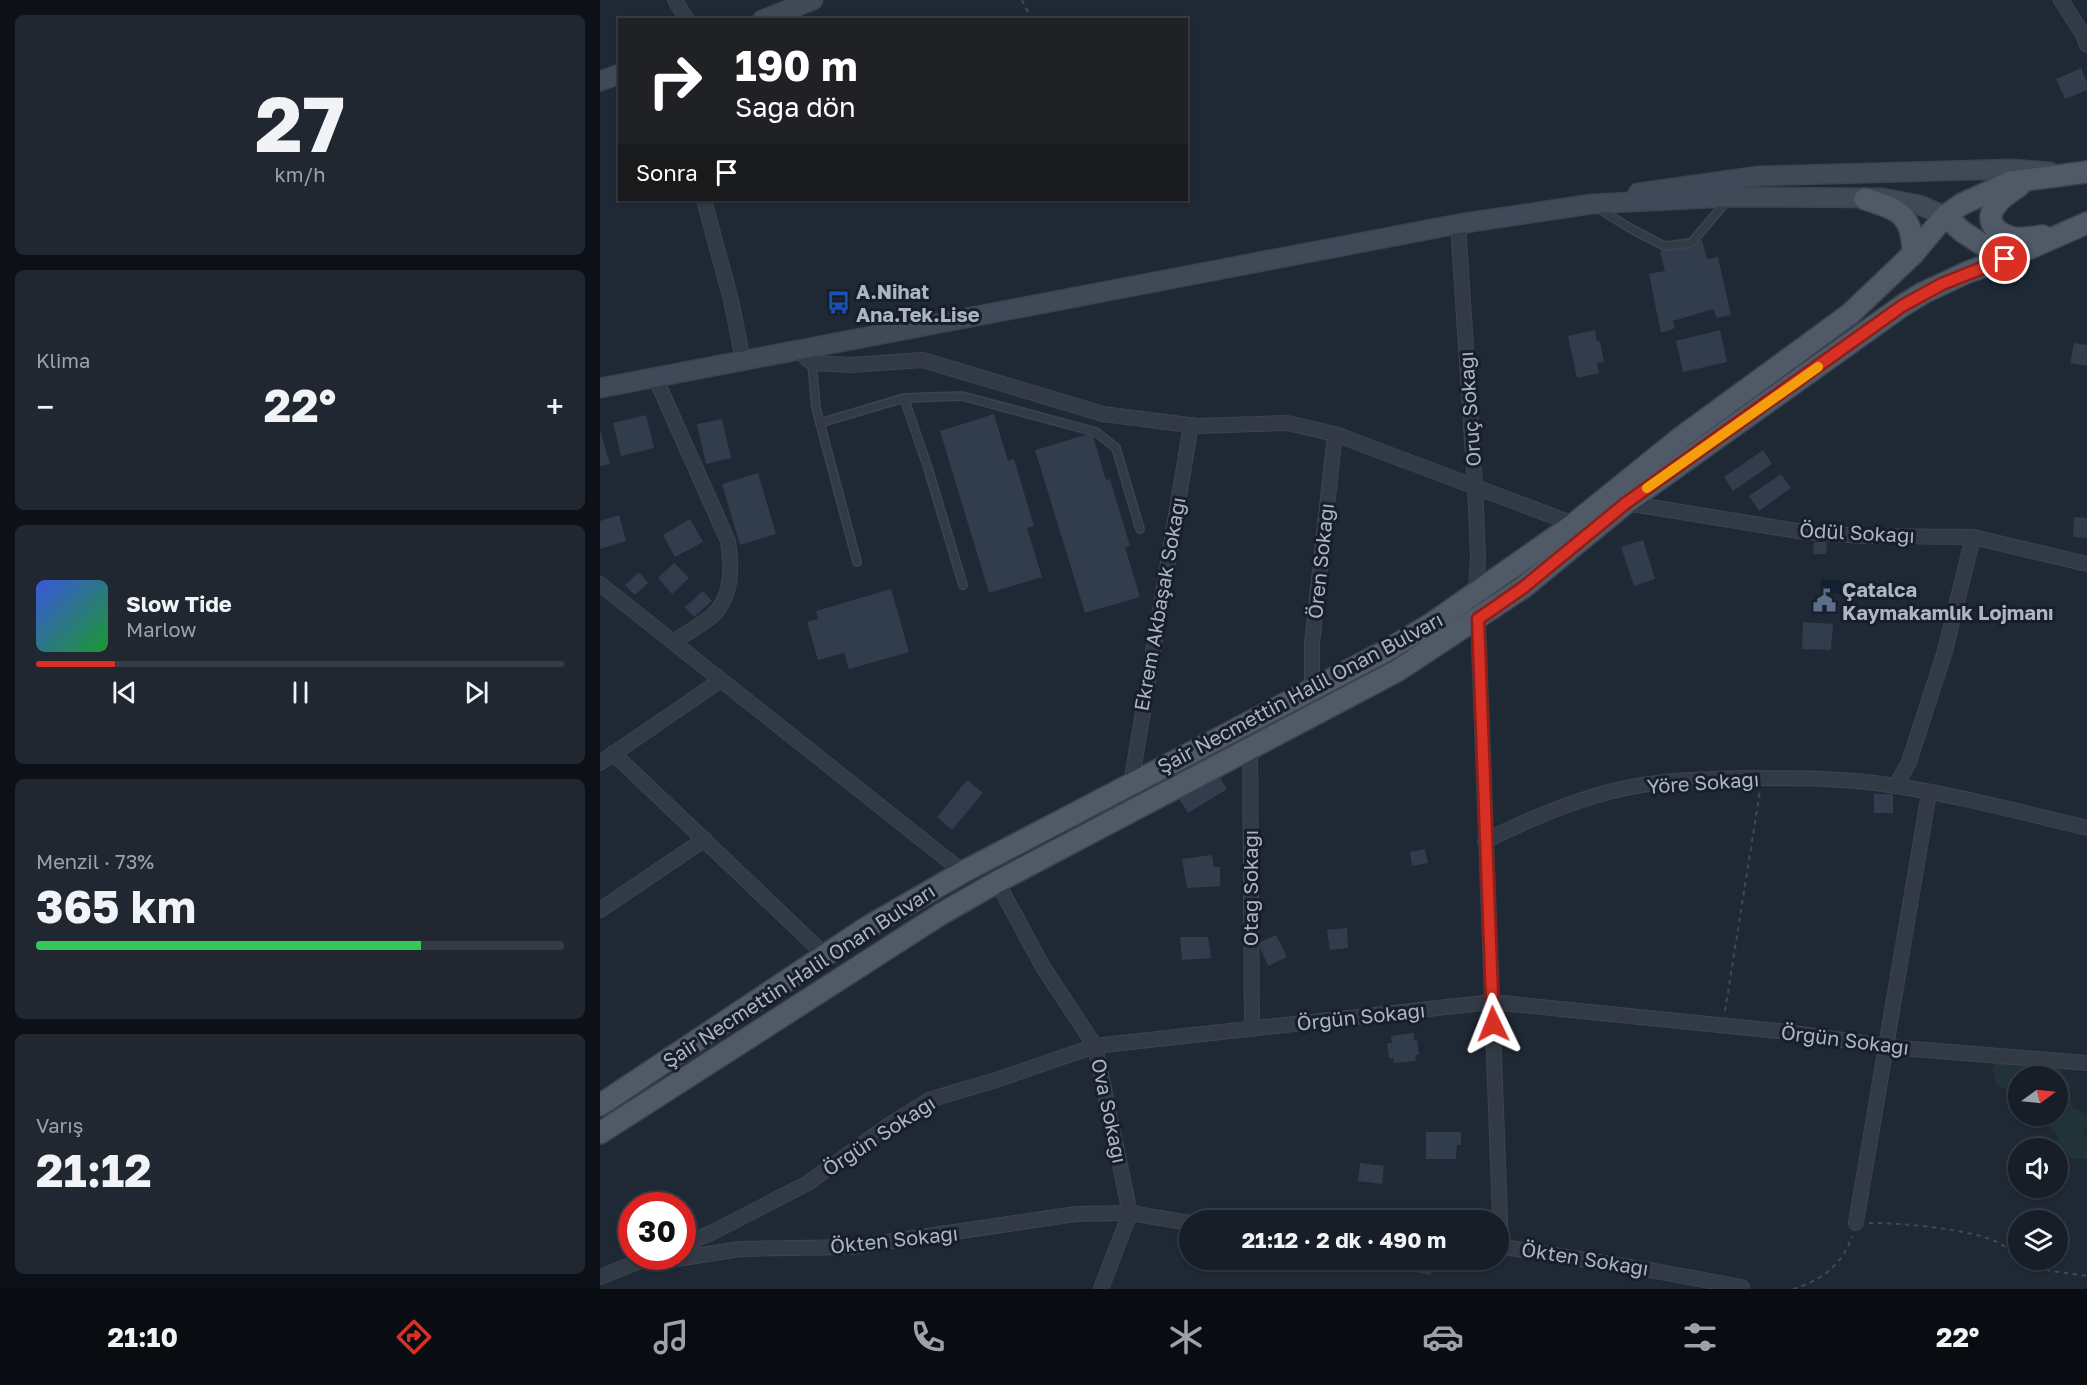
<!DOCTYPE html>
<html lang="tr">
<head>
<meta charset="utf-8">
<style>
	:root { --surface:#171e28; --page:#202730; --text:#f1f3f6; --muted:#9ea2a8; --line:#363c45; --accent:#d93025 }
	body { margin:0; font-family:"Golos Text",sans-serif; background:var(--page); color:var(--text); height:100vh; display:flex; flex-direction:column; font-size:22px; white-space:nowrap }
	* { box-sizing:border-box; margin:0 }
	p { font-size:20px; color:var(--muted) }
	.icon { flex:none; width:33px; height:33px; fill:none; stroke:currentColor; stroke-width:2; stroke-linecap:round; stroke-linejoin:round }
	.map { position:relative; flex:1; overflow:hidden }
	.drawer { display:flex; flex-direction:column; gap:15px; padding:15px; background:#0d1016; width:600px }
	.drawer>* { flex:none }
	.banner { position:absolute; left:18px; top:18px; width:570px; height:183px; border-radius:0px; box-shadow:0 2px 4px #0004,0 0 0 2px var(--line); background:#202124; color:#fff; overflow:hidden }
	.needle { width:39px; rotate:75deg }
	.fabs { position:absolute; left:1408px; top:1066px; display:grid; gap:12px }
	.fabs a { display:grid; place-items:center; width:60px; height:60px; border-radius:50%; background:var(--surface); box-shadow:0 2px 4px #0004,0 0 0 2px var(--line); font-size:30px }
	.speed { position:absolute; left:18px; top:1192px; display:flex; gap:12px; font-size:30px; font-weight:700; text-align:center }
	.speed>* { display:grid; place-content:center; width:78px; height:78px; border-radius:50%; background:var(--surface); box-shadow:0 2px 4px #0004,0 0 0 2px var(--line); line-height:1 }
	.speed .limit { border:9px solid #d22; background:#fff; color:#111 }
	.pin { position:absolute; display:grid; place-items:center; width:51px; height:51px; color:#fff; margin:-26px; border:3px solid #fff; border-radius:50%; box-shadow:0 2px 6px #0007 }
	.me { position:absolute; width:66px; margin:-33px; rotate:358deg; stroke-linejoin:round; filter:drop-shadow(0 0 4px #0008) }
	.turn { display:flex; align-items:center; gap:21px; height:126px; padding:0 18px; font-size:27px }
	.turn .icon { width:78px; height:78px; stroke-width:2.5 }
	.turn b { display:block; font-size:42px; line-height:51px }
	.then { display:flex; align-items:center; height:57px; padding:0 18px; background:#0003; gap:12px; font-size:22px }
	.big { font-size:45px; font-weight:700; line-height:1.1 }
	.drawer .card { flex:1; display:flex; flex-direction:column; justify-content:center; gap:9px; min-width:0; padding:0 21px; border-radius:9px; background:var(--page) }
	.drawer .dial { align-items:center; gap:0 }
	.dial b { font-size:78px; line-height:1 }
	.song { display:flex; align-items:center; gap:18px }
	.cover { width:72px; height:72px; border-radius:9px; background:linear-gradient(135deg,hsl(230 70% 55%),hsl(130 70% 35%)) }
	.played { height:6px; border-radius:3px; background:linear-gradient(90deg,var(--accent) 15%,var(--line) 15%) }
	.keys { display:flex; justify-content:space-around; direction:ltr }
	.heat { display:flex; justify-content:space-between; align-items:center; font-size:33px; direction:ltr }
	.charge { height:9px; border-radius:4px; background:linear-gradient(90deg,#34c759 73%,var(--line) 0) }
	.trip { position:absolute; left:579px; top:1210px; width:330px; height:60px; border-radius:30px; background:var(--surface); box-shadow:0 2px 4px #0004,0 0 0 2px var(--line); font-weight:700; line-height:60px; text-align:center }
	.menu { display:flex; height:96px; justify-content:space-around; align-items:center; background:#090c10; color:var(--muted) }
	.menu .icon { width:42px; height:42px }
	.menu .active { color:var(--accent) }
	.menu b { font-size:27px; color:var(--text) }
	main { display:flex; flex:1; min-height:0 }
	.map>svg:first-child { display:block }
	.green { fill:#213336 }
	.water { fill:#132031 }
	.building { fill:#313c4c }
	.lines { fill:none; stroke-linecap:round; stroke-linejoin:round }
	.lane-casing { stroke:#3c434f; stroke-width:10 }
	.street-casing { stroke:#3c434f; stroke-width:16 }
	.secondary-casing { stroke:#3c434f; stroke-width:21 }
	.primary-casing { stroke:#3c434f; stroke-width:24 }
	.path { stroke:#394d4e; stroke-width:2; stroke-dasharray:4.5 4.5; stroke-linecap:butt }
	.lane { stroke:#323a45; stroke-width:7 }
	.street { stroke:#323a45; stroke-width:14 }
	.secondary { stroke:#404958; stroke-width:18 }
	.primary { stroke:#505966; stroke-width:21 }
	.route-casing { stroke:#8d1f18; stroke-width:15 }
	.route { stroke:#d93025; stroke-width:10 }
	.slow { stroke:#f59e0b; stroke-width:10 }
	.labels { text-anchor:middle; stroke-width:6; stroke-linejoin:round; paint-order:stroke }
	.poi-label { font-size:20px; font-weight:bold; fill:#acb5c3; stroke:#181f2a; text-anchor:start }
	.street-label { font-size:20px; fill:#acb5c3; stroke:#181f2a }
</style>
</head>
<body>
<main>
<section class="drawer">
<div class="card dial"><b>27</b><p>km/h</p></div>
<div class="card"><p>Klima</p>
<div class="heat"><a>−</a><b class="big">22°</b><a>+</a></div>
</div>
<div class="card">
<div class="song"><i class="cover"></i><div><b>Slow Tide</b><p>Marlow</p></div></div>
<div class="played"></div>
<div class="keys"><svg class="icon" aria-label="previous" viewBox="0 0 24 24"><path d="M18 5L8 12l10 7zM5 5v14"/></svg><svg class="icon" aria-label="pause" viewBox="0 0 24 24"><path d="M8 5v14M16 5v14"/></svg><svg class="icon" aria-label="next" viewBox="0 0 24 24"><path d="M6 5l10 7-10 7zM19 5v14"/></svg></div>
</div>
<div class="card"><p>Menzil · 73%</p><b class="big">365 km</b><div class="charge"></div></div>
<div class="card"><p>Varış</p><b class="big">21:12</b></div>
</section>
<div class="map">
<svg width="1487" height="1289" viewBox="0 0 1487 1289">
	<rect width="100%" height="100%" fill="#1f2835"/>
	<polygon class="green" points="1396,1060 1461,1069 1470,1083 1472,1108 1487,1114 1487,1130 1484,1130 1487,1141 1487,1162 1486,1159 1474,1159 1458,1154 1457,1133 1434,1116 1458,1116 1458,1077 1419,1077 1419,1099 1416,1095 1397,1085 1392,1071"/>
	<polygon class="water" points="1221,579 1245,581 1244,594 1220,593"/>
	<g class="building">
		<polygon points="1481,68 1487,82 1487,90 1465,99 1456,79"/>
		<polygon points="1102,240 1107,259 1118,257 1131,315 1117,318 1113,309 1073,321 1075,328 1061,333 1049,274 1065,271 1060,252"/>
		<polygon points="995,330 997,341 1000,341 1004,362 997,363 999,373 977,378 968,336"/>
		<polygon points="1120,330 1127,362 1083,372 1076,341"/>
		<polygon points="1474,343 1487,345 1487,366 1470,363"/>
		<polygon points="394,414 408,461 414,459 434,526 427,528 442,577 389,593 340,431"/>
		<polygon points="46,415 54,448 21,456 13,423"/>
		<polygon points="122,419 131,458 106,464 97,424"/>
		<polygon points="0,430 10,464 0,466"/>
		<polygon points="492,433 506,480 510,479 530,546 525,547 540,597 485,613 435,450"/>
		<polygon points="1163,450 1172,464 1133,491 1124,477"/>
		<polygon points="158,473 176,534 140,545 122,484"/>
		<polygon points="1181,474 1191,488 1159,511 1149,496"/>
		<polygon points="19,515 26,541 0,549 0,521"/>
		<polygon points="1474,517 1487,518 1487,538 1473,537"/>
		<polygon points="90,519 103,542 75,557 63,535"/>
		<polygon points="1043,540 1055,579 1034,586 1021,547"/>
		<polygon points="1214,542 1227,542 1226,554 1213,554"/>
		<polygon points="74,563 89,578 72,594 58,578"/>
		<polygon points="39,572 48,583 35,595 25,585"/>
		<polygon points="291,589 309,652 249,669 244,653 218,660 207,622 218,619 216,611"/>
		<polygon points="103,591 112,601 94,617 85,607"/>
		<polygon points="1203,622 1233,624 1231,650 1202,649"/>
		<polygon points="616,771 627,789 588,813 577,795"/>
		<polygon points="367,780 383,793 352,830 337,817"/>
		<rect x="1274" y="794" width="19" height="19"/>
		<polygon points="825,849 828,863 812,866 810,852"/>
		<polygon points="612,855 614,867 620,867 620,886 587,888 582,859"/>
		<polygon points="747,928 748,948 730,950 727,930"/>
		<polygon points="676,935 687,957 668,966 658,943"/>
		<polygon points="580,937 608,937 611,958 582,960"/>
		<polygon points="814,1033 814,1040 817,1040 819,1055 815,1055 816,1061 794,1063 793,1058 789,1058 787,1043 792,1043 791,1036"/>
		<polygon points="826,1132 861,1132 861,1145 857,1145 856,1159 826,1159"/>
		<polygon points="760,1163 784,1166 782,1184 758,1181"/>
		<polygon points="817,1260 833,1260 831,1275 815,1272"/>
	</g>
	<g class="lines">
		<defs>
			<g id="lane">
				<polyline points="999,209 1030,228 1064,246 1091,243 1127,201"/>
				<polyline points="212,363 216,408 257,562"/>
				<polyline points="304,398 328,468 363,585"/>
				<polyline points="220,423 304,398 362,396 496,432 516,448 540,529"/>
			</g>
			<g id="street">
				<polyline points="75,0 87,20"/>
				<polyline points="1461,0 1482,33 1487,45"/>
				<polyline points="104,200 131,300 143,360"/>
				<polyline points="858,224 875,486 878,556 876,593"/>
				<polyline points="197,350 212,363 251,365 323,360 503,414 597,426 687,423 735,434 974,524"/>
				<path d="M55,377L128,541C132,565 133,594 115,613C104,624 86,633 73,642"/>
				<polyline points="1026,503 1204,532 1264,536 1373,537 1487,564"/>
				<polyline points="0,584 363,872"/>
				<polyline points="878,619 901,1245"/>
				<polyline points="712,689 712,643 735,434"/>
				<polyline points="650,747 652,1029"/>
				<polyline points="13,753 225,955"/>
				<polyline points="0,763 121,680"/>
				<polyline points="531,784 591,425"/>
				<polyline points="1296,786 1309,762 1345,651 1373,537"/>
				<path d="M885,841C929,819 973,800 1021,789C1061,780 1106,779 1147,778C1197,778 1247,778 1296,786C1361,796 1424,813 1487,828"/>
				<polyline points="397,882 443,967 495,1046 530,1213 501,1289"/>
				<polyline points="0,910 105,839"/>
				<polyline points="1256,1223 1329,793"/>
				<polyline points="82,1245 111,1233 208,1183 289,1125 329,1100 396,1080 495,1046 892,1002 1178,1031 1301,1048 1487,1063"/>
				<polyline points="898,1246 1055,1271 1142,1287"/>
				<polyline points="0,1277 40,1261 70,1260 140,1249 252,1247 476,1214 530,1213 590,1223"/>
			</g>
			<g id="secondary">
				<polyline points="162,20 213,0"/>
				<polyline points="0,81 20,74"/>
				<polyline points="1038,193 1159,176 1412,169 1450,172"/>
				<polyline points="0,388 858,224 992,204 1130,197 1282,198 1320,205 1345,216"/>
			</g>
			<g id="primary">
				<path d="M1419,186C1405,195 1379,213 1397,230C1402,234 1408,237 1414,238C1424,239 1434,237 1443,236"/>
				<path d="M1265,199C1299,210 1313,214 1313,254"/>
				<polyline points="1345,216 1363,232 1405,259"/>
				<polyline points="0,1105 266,928 363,872 784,652 831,624 974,524 1079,439 1250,314 1313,254 1345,216 1362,204 1411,182 1487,172"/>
				<polyline points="0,1133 341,914 397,882 797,671 924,587 1026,503 1302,306 1323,293 1368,272 1405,259 1487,223"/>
			</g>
		</defs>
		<use href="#lane" class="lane-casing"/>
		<use href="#street" class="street-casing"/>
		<use href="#secondary" class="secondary-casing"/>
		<use href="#primary" class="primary-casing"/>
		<g class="path">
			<polyline points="422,0 432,20"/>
			<polyline points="1125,1011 1160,791"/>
			<path d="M1269,1223C1302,1223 1356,1228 1387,1238C1398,1241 1411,1250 1419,1258"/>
			<polyline points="1422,1260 1431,1268 1487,1276"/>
			<path d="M1193,1289C1221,1281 1243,1264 1252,1236"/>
		</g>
		<use href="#lane" class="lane"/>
		<use href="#street" class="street"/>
		<use href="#secondary" class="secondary"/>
		<use href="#primary" class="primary"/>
	</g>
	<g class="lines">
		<defs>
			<polyline id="route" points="893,1024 878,619 924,587 1026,503 1302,306 1342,284 1405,259"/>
		</defs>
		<use href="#route" class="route-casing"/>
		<use href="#route" class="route"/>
		<polyline class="slow" points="1047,488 1218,367"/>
	</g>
	<defs>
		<symbol id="bus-bare" viewBox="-9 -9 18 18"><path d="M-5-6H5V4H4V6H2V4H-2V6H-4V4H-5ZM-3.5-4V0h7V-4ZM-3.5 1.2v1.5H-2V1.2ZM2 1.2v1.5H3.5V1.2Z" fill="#1a4fb4" stroke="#181f2a" stroke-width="2.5" paint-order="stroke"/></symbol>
		<symbol id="civic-bare" viewBox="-9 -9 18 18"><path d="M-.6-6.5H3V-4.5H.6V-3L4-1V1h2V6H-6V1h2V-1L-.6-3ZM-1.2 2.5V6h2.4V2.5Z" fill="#5c6f8a" stroke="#181f2a" stroke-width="2.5" paint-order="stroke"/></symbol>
	</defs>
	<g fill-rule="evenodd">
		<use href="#bus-bare" x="222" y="286" width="33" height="33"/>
		<use href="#civic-bare" x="1208" y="584" width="33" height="33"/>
	</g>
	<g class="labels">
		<g class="poi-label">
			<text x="256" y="299">A.Nihat<tspan x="256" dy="23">Ana.Tek.Lise</tspan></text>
			<text x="1242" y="597">Çatalca<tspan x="1242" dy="23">Kaymakamlık Lojmanı</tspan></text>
		</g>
		<g class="street-label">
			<text transform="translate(870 409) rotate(-94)" y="7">Oruç Sokağı</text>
			<text transform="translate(1257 533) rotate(3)" y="7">Ödül Sokağı</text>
			<text transform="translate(721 561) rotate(-84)" y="7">Ören Sokağı</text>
			<text transform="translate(560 604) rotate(-80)" y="7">Ekrem Akbaşak Sokağı</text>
			<text transform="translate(700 693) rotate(-28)" y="7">Şair Necmettin Halil Onan Bulvarı</text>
			<text transform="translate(1103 783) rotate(-4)" y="7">Yöre Sokağı</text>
			<text transform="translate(651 888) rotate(-90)" y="7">Otağ Sokağı</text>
			<text transform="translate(199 976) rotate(-33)" y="7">Şair Necmettin Halil Onan Bulvarı</text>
			<text transform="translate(761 1017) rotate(-6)" y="7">Örgün Sokağı</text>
			<text transform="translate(1245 1040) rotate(7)" y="7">Örgün Sokağı</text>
			<text transform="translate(509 1111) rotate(78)" y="7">Ova Sokağı</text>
			<text transform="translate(279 1136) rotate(-33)" y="7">Örgün Sokağı</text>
			<text transform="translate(294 1240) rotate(-6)" y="7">Ökten Sokağı</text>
			<text transform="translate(985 1259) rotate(9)" y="7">Ökten Sokağı</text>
		</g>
	</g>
</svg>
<div class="fabs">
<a><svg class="needle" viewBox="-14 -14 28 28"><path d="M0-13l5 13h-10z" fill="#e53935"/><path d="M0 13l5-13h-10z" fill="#9ea2a8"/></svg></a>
<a><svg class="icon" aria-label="sound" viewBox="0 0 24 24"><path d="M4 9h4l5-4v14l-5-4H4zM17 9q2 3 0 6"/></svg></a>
<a><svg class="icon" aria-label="layers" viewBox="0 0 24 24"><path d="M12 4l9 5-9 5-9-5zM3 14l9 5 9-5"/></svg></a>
</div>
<div class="speed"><div class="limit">30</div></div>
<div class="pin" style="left:1405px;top:259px;background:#d93025"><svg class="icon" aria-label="arrive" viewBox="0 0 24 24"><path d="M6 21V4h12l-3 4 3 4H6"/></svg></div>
<svg class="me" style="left:893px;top:1024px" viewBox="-20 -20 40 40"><path d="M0-17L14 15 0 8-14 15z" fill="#d93025" stroke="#fff" stroke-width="4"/></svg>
<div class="trip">21:12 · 2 dk · 490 m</div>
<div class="banner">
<div class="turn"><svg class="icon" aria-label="right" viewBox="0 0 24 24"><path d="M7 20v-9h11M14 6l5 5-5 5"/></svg><div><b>190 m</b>Sağa dön</div></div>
<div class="then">Sonra<svg class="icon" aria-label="arrive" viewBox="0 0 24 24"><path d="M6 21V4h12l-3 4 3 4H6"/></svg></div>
</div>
</div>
</main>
<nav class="menu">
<b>21:10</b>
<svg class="icon active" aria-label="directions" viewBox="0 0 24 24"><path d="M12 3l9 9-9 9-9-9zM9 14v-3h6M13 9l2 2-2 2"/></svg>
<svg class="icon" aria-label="music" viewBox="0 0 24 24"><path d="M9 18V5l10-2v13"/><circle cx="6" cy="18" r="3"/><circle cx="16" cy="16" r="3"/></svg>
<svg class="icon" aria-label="phone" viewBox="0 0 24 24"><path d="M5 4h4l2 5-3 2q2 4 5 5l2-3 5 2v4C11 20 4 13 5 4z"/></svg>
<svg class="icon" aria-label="climate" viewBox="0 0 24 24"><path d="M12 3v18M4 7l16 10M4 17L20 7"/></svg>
<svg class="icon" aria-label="car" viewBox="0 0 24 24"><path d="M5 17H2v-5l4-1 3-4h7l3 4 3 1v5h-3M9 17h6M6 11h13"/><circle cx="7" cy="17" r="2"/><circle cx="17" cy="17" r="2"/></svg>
<svg class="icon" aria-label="filters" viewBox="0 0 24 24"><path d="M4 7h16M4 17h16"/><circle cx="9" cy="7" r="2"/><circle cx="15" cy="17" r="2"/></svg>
<b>22°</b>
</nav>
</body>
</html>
